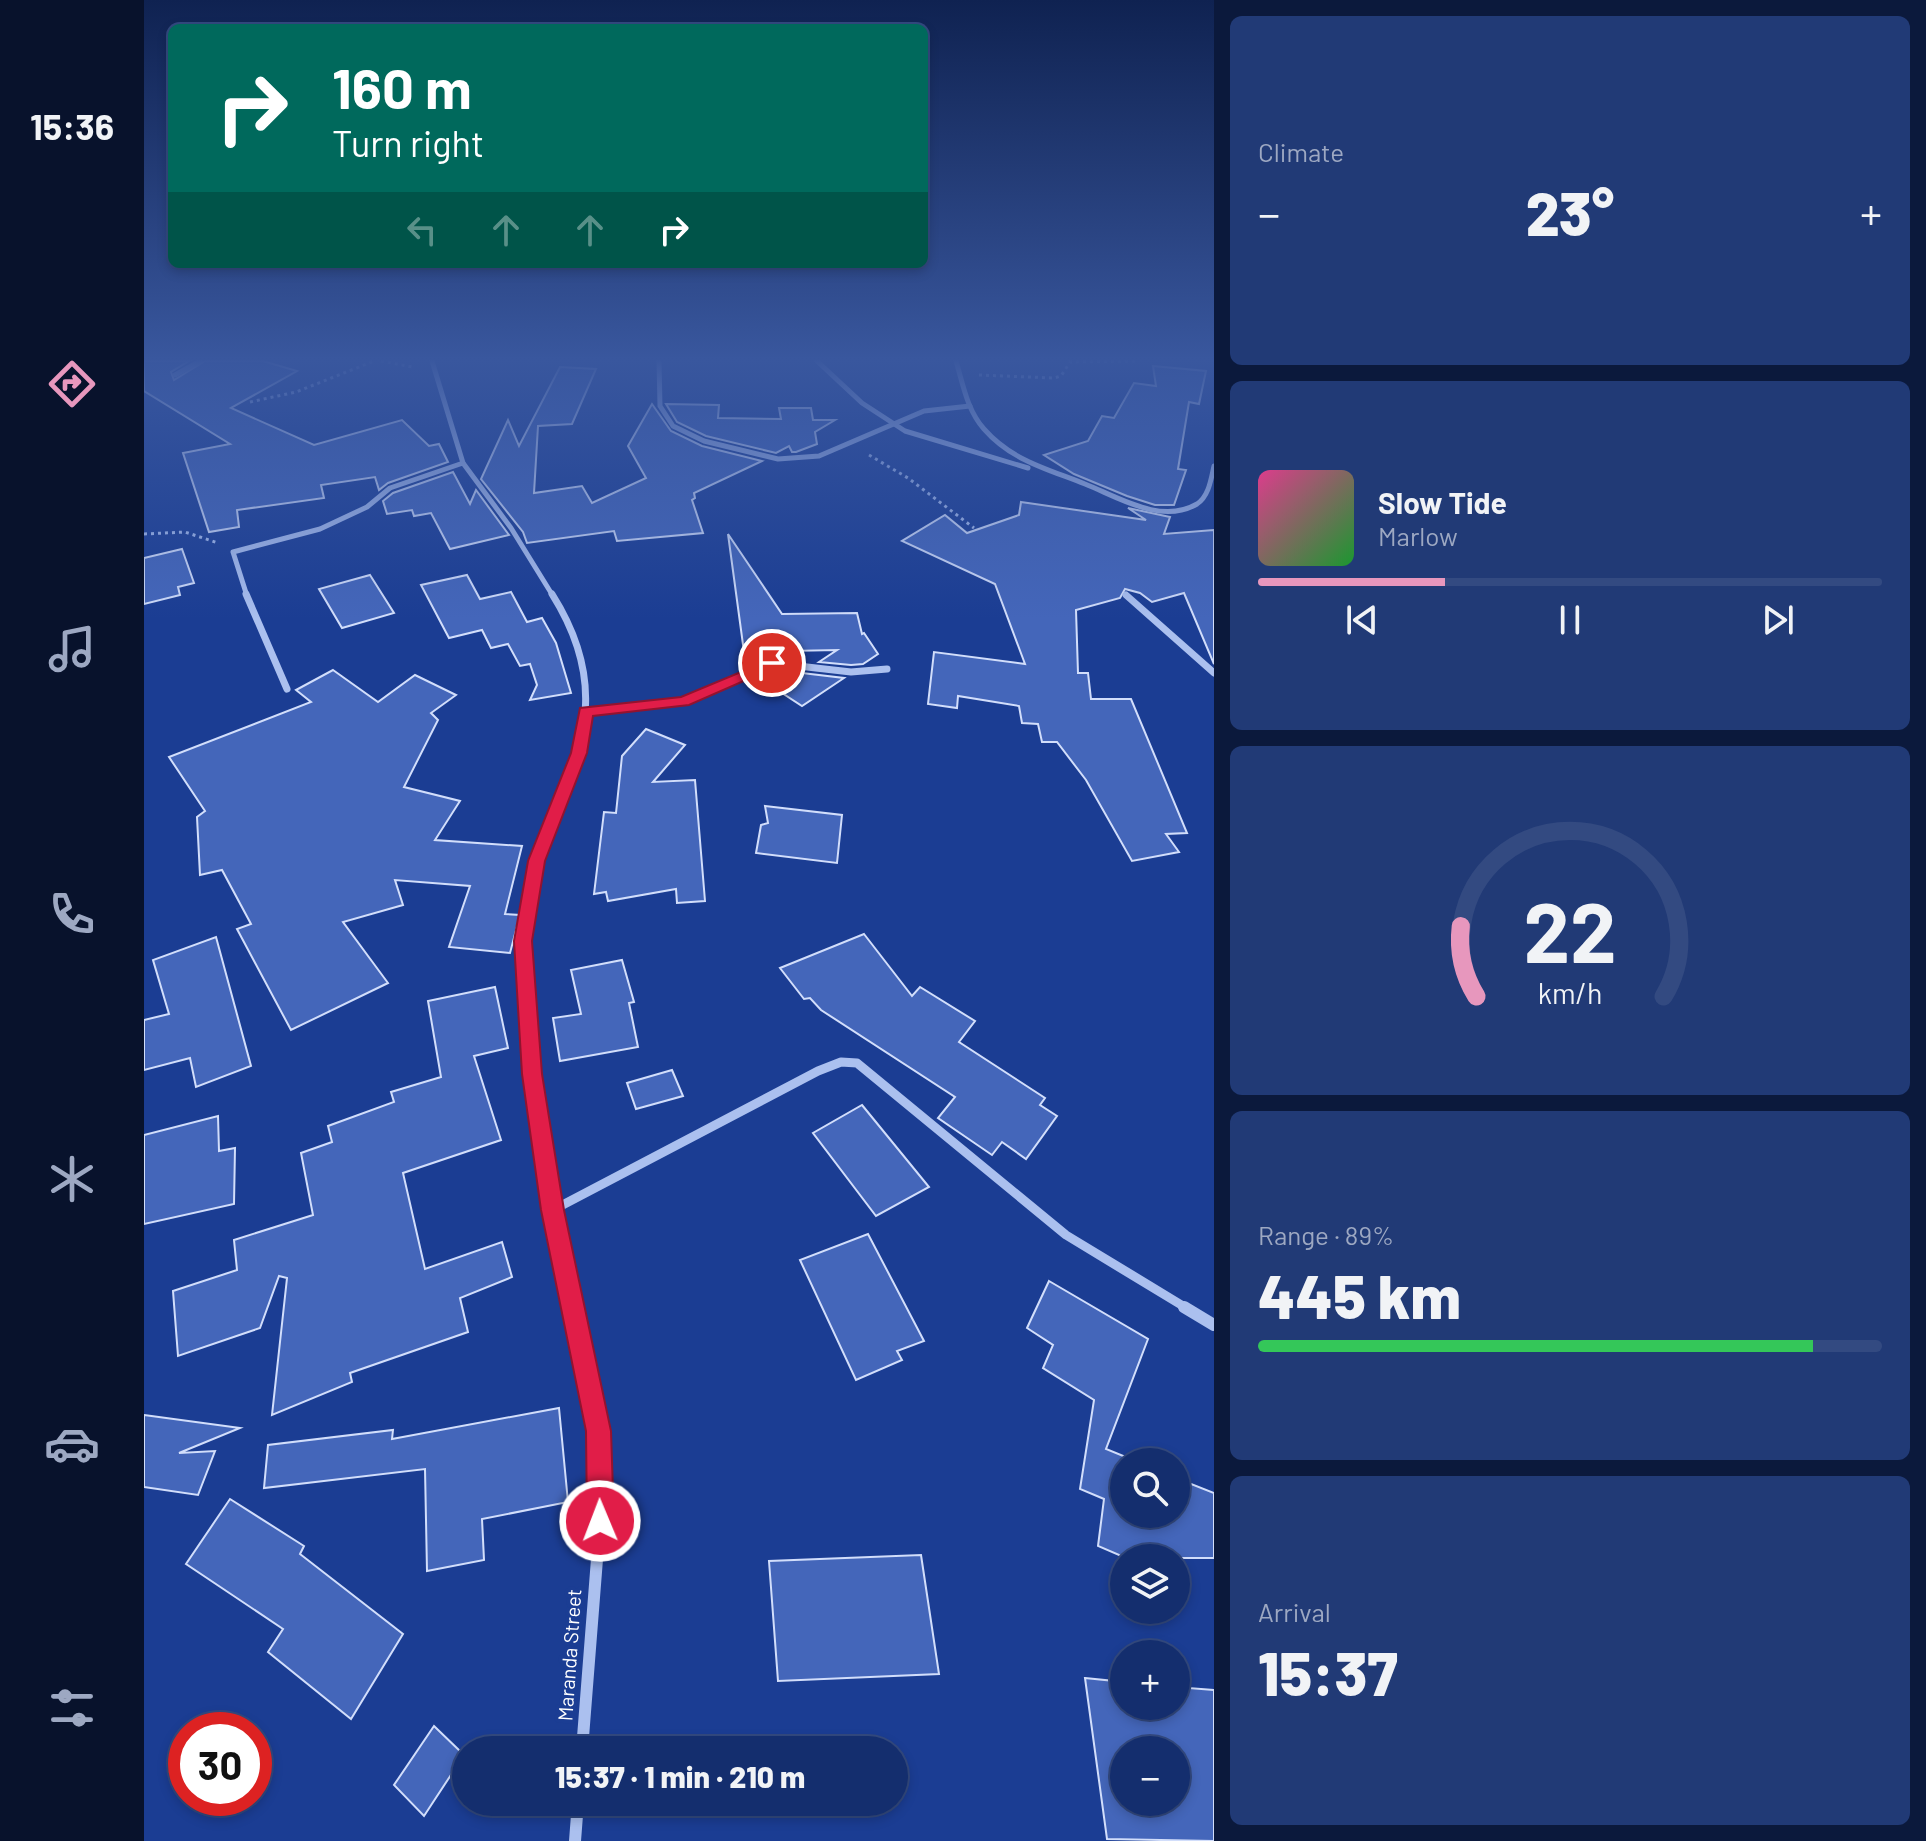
<!DOCTYPE html>
<html lang="en">
<head>
<meta charset="utf-8">
<style>
	:root { --surface:#142e6e; --page:#213a76; --text:#f1f3f6; --muted:#9da8c2; --line:#334a81; --accent:#e797bd }
	body { margin:0; font-family:Barlow,sans-serif; background:var(--page); color:var(--text); height:100vh; display:flex; flex-direction:column; font-size:30px; white-space:nowrap }
	* { box-sizing:border-box; margin:0 }
	p { font-size:26px; color:var(--muted) }
	.icon { flex:none; width:44px; height:44px; fill:none; stroke:currentColor; stroke-width:2; stroke-linecap:round; stroke-linejoin:round }
	.map { position:relative; flex:1; overflow:hidden }
	.side { display:flex; flex-direction:column; gap:16px; padding:16px; background:#0b193c; width:712px }
	.side>* { flex:none }
	.banner { position:absolute; left:24px; top:24px; width:760px; height:244px; border-radius:12px; box-shadow:0 4px 12px #0003,0 0 0 2px var(--line); background:#00695c; color:#fff; overflow:hidden }
	.fabs { position:absolute; left:966px; top:1448px; display:grid; gap:16px }
	.fabs a { display:grid; place-items:center; width:80px; height:80px; border-radius:50%; background:var(--surface); box-shadow:0 4px 12px #0003,0 0 0 2px var(--line); font-size:40px }
	.speed { position:absolute; left:24px; top:1712px; display:flex; gap:16px; font-size:40px; font-weight:700; text-align:center }
	.speed>* { display:grid; place-content:center; width:104px; height:104px; border-radius:50%; background:var(--surface); box-shadow:0 4px 12px #0003,0 0 0 2px var(--line); line-height:1 }
	.speed .limit { border:12px solid #d22; background:#fff; color:#111 }
	.pin { position:absolute; display:grid; place-items:center; width:68px; height:68px; color:#fff; margin:-34px; border:4px solid #fff; border-radius:50%; box-shadow:0 2px 8px #0007 }
	.me { position:absolute; width:88px; margin:-44px; rotate:359deg; stroke-linejoin:round; filter:drop-shadow(0 0 6px #0008) }
	.turn { display:flex; align-items:center; gap:28px; height:168px; padding:0 32px; font-size:36px }
	.turn .icon { width:104px; height:104px; stroke-width:2.5 }
	.turn b { display:block; font-size:56px; line-height:68px }
	.lanes { display:flex; align-items:center; height:76px; padding:0 32px; background:#0003; justify-content:center; gap:40px; direction:ltr }
	.lanes .off { opacity:.35 }
	.big { font-size:60px; font-weight:800; line-height:1.1 }
	.side .card { flex:1; display:flex; flex-direction:column; justify-content:center; gap:12px; min-width:0; padding:0 28px; border-radius:12px; background:var(--page) }
	.side .dial { align-items:center; gap:0 }
	.dial svg { height:208px; overflow:visible; fill:none; stroke:var(--line); stroke-width:7; stroke-linecap:round; text-anchor:middle }
	.dial text { fill:var(--text); stroke:none }
	.song { display:flex; align-items:center; gap:24px }
	.cover { width:96px; height:96px; border-radius:12px; background:linear-gradient(135deg,hsl(330 70% 55%),hsl(130 70% 35%)) }
	.played { height:8px; border-radius:4px; background:linear-gradient(90deg,var(--accent) 30%,var(--line) 30%) }
	.keys { display:flex; justify-content:space-around; direction:ltr }
	.heat { display:flex; justify-content:space-between; align-items:center; font-size:44px; direction:ltr }
	.charge { height:12px; border-radius:6px; background:linear-gradient(90deg,#34c759 89%,var(--line) 0) }
	.trip { position:absolute; left:308px; top:1736px; width:456px; height:80px; border-radius:40px; background:var(--surface); box-shadow:0 4px 12px #0003,0 0 0 2px var(--line); font-weight:800; line-height:80px; text-align:center }
	main { display:flex; flex:1; min-height:0 }
	.dock { display:flex; flex-direction:column; width:144px; justify-content:space-around; align-items:center; background:#08122c; color:var(--muted) }
	.dock .icon { width:56px; height:56px }
	.dock .on { color:var(--accent) }
	.dock b { font-size:36px; color:var(--text) }
	.map>svg:first-child { display:block }
	.building { fill:#4466ba; stroke:#d2defb; stroke-width:2; fill-rule:evenodd }
	.lines { fill:none; stroke-linecap:round; stroke-linejoin:round }
	.path { stroke:#abc0ef; stroke-width:3; stroke-dasharray:3 4; stroke-linecap:butt }
	.street-far3 { stroke:#abc0ef; stroke-width:5 }
	.street-far2 { stroke:#abc0ef; stroke-width:7 }
	.street-far1 { stroke:#abc0ef; stroke-width:9 }
	.street { stroke:#abc0ef; stroke-width:12 }
	.route { fill:#e11d48; stroke:#92132f; stroke-width:2 }
	.labels { text-anchor:middle; stroke-width:8; stroke-linejoin:round; paint-order:stroke }
	.street-label { font-size:20px; fill:#fff; stroke:#1b3d93 }
</style>
</head>
<body>
<main>
<nav class="dock">
<b>15:36</b>
<svg class="icon on" aria-label="directions" viewBox="0 0 24 24"><path d="M12 3l9 9-9 9-9-9zM9 14v-3h6M13 9l2 2-2 2"/></svg>
<svg class="icon" aria-label="music" viewBox="0 0 24 24"><path d="M9 18V5l10-2v13"/><circle cx="6" cy="18" r="3"/><circle cx="16" cy="16" r="3"/></svg>
<svg class="icon" aria-label="phone" viewBox="0 0 24 24"><path d="M5 4h4l2 5-3 2q2 4 5 5l2-3 5 2v4C11 20 4 13 5 4z"/></svg>
<svg class="icon" aria-label="climate" viewBox="0 0 24 24"><path d="M12 3v18M4 7l16 10M4 17L20 7"/></svg>
<svg class="icon" aria-label="car" viewBox="0 0 24 24"><path d="M5 17H2v-5l4-1 3-4h7l3 4 3 1v5h-3M9 17h6M6 11h13"/><circle cx="7" cy="17" r="2"/><circle cx="17" cy="17" r="2"/></svg>
<svg class="icon" aria-label="filters" viewBox="0 0 24 24"><path d="M4 7h16M4 17h16"/><circle cx="9" cy="7" r="2"/><circle cx="15" cy="17" r="2"/></svg>
</nav>
<div class="map">
<svg width="1070" height="1841" viewBox="0 0 1070 1841">
	<rect width="100%" height="100%" fill="#1b3d93"/>
	<g class="building">
		<polygon points="0,361 45,361 27,372 30,380 61,361 119,361 153,371 87,408 170,445 258,420 285,446 295,444 304,462 244,483 235,490 231,477 177,485 180,498 93,510 95,527 65,532 39,453 86,444 0,391"/>
		<polygon points="1009,366 1062,371 1055,404 1045,402 1034,469 1042,470 1030,505 1011,505 983,496 930,474 900,455 944,441 958,416 970,418 990,383 1012,386"/>
		<polygon points="416,367 452,369 428,424 394,426 390,493 438,486 448,503 502,478 484,446 508,404 527,431 558,446 618,461 550,493 551,498 548,500 559,533 473,541 470,531 383,543 379,532 337,479 364,420 375,446"/>
		<polygon points="522,404 575,405 574,418 637,419 635,408 667,408 669,420 691,420 671,432 673,444 652,452 648,452 645,446 632,453 562,436 533,422"/>
		<polygon points="309,472 326,504 332,490 365,535 306,549 287,513 270,516 268,510 243,514 239,501 249,493"/>
		<polygon points="877,502 1002,520 984,508 1026,517 1020,534 1070,530 1070,664 1040,593 1008,602 996,593 981,589 976,598 932,610 934,673 944,673 947,699 987,699 1043,833 1022,834 1035,852 988,861 942,780 913,742 898,742 894,724 878,723 875,706 814,696 813,708 784,704 790,652 881,664 851,584 758,541 801,515 823,533 875,515"/>
		<polygon points="584,534 638,614 713,613 718,634 720,633 734,654 719,664 707,665 675,662 693,650 600,652"/>
		<polygon points="38,549 50,583 34,587 36,595 0,604 0,558"/>
		<polygon points="226,575 250,613 198,628 175,589"/>
		<polygon points="323,575 336,599 367,592 383,622 398,618 412,643 427,693 386,700 393,685 386,664 376,666 364,644 347,648 338,630 305,638 277,585"/>
		<polygon points="189,670 234,702 271,675 312,695 287,713 294,720 260,787 316,801 291,840 378,846 361,914 376,915 366,953 305,947 326,886 251,880 259,905 199,922 244,983 147,1030 93,929 107,924 78,870 56,875 53,817 61,811 25,757 167,702 152,690"/>
		<polygon points="658,673 700,678 658,706 632,689"/>
		<polygon points="502,729 541,745 509,782 551,780 561,901 533,903 532,889 464,901 462,892 450,894 460,812 472,813 478,756"/>
		<polygon points="621,806 698,815 693,863 612,853 617,825 624,823"/>
		<polygon points="720,934 768,996 776,987 831,1021 815,1042 901,1098 896,1105 913,1116 882,1159 858,1142 848,1155 794,1118 811,1097 677,1010 666,998 660,999 636,968"/>
		<polygon points="72,937 107,1066 52,1087 46,1058 0,1070 0,1020 25,1014 9,960"/>
		<polygon points="478,960 490,1002 485,1003 494,1047 416,1061 409,1018 437,1014 427,970"/>
		<polygon points="351,987 364,1048 330,1056 357,1140 259,1173 281,1269 358,1242 368,1277 316,1298 324,1332 206,1373 208,1382 128,1415 143,1278 135,1276 116,1328 34,1356 29,1291 93,1270 90,1240 169,1215 157,1153 188,1142 184,1126 250,1102 247,1092 297,1077 284,1001"/>
		<polygon points="528,1070 539,1096 492,1109 483,1083"/>
		<polygon points="718,1105 785,1187 732,1216 669,1133"/>
		<polygon points="74,1116 75,1151 91,1148 90,1204 0,1224 0,1135"/>
		<polygon points="724,1234 780,1341 753,1351 758,1360 712,1380 656,1260"/>
		<polygon points="905,1281 1004,1339 962,1449 994,1462 980,1462 980,1514 1032,1514 1032,1478 1070,1493 1070,1558 982,1558 954,1546 960,1499 936,1489 950,1400 899,1368 909,1345 883,1328"/>
		<polygon points="415,1408 424,1502 338,1519 340,1560 283,1571 281,1469 120,1488 124,1445 249,1430 248,1439"/>
		<polygon points="0,1415 96,1428 35,1453 71,1451 54,1495 0,1487"/>
		<polygon points="86,1499 160,1546 156,1554 259,1634 207,1719 124,1652 139,1629 42,1564"/>
		<polygon points="777,1555 795,1674 634,1681 625,1561"/>
		<path d="M941,1678L980,1682V1706H1032V1687L1070,1690V1841L963,1839ZM980,1750H1032V1802H980Z"/>
		<polygon points="290,1726 320,1755 280,1816 250,1785"/>
	</g>
	<g class="lines">
		<g class="path">
			<polyline points="237,361 269,367"/>
			<polyline points="835,375 910,378 917,376 926,362 995,361"/>
			<polyline points="106,402 152,392 230,361"/>
			<polyline points="725,455 764,478 830,528"/>
			<polyline points="0,534 41,532 74,543"/>
		</g>
		<g class="street-far3">
			<polyline points="288,361 319,463 367,528 409,596"/>
			<polyline points="515,361 516,406 529,426 560,441 634,459 675,456 780,411 826,406"/>
			<polyline points="673,361 718,403 761,431 884,468"/>
			<path d="M812,361C819,384 823,410 840,429C868,461 904,469 941,484C974,497 1017,525 1053,504C1065,496 1067,479 1070,466"/>
			<polyline points="31,375 56,361"/>
			<polyline points="103,596 89,552 176,529 223,507 246,488 319,463"/>
		</g>
		<g class="street-far2">
			<polyline points="102,594 143,689"/>
			<polyline points="982,595 1070,673"/>
			<polyline points="442,711 540,702 628,663 707,672 743,669"/>
			<path d="M385,904C407,783 486,718 408,594"/>
		</g>
		<g class="street-far1">
			<polyline points="386,902 379,941 388,1074 429,1309"/>
			<polyline points="409,1210 674,1071 697,1062 713,1063 922,1235 1044,1309"/>
		</g>
		<g class="street">
			<polyline points="429,1307 454,1431 456,1521 438,1750"/>
			<polyline points="1040,1307 1070,1325"/>
			<polyline points="431,1841 434,1802"/>
		</g>
	</g>
	<linearGradient id="sky" x2="0" y2="1"><stop stop-color="#0f2251"/><stop offset="0.58" stop-color="#39579e"/><stop offset="1" stop-color="#39579e" stop-opacity="0"/></linearGradient>
	<rect width="1070" height="619" fill="url(#sky)"/>
	<polygon class="route" points="628,659 634,660 634,666 545,705 449,716 443,753 401,861 388,941 398,1074 420,1210 467,1431 470,1521 466,1531 456,1535 447,1531 443,1521 442,1431 397,1210 378,1074 370,941 384,861 427,753 436,708 537,697"/>
	<g class="labels">
		<g class="street-label">
			<text transform="translate(426 1655) rotate(-86)" y="7">Maranda Street</text>
		</g>
	</g>
</svg>
<div class="fabs">
<a><svg class="icon" aria-label="search" viewBox="0 0 24 24"><circle cx="10" cy="10" r="6"/><path d="M15 15l6 6"/></svg></a>
<a><svg class="icon" aria-label="layers" viewBox="0 0 24 24"><path d="M12 4l9 5-9 5-9-5zM3 14l9 5 9-5"/></svg></a>
<a>+</a>
<a>−</a>
</div>
<div class="speed"><div class="limit">30</div></div>
<div class="pin" style="left:628px;top:663px;background:#d93025"><svg class="icon" aria-label="arrive" viewBox="0 0 24 24"><path d="M6 21V4h12l-3 4 3 4H6"/></svg></div>
<svg class="me" style="left:456px;top:1521px" viewBox="-20 -20 40 40"><circle r="17" fill="#e11d48" stroke="#fff" stroke-width="3"/><path d="M0-11L8 9 0 5-8 9z" fill="#fff"/></svg>
<div class="trip">15:37 · 1 min · 210 m</div>
<div class="banner">
<div class="turn"><svg class="icon" aria-label="right" viewBox="0 0 24 24"><path d="M7 20v-9h11M14 6l5 5-5 5"/></svg><div><b>160 m</b>Turn right</div></div>
<div class="lanes"><svg class="icon off" aria-label="left" viewBox="0 0 24 24"><path d="M17 20v-9H6M10 6l-5 5 5 5"/></svg><svg class="icon off" aria-label="ahead" viewBox="0 0 24 24"><path d="M12 20V5M6 11l6-6 6 6"/></svg><svg class="icon off" aria-label="ahead" viewBox="0 0 24 24"><path d="M12 20V5M6 11l6-6 6 6"/></svg><svg class="icon" aria-label="right" viewBox="0 0 24 24"><path d="M7 20v-9h11M14 6l5 5-5 5"/></svg></div>
</div>
</div>
<section class="side">
<div class="card"><p>Climate</p>
<div class="heat"><a>−</a><b class="big">23°</b><a>+</a></div>
</div>
<div class="card">
<div class="song"><i class="cover"></i><div><b>Slow Tide</b><p>Marlow</p></div></div>
<div class="played"></div>
<div class="keys"><svg class="icon" aria-label="previous" viewBox="0 0 24 24"><path d="M18 5L8 12l10 7zM5 5v14"/></svg><svg class="icon" aria-label="pause" viewBox="0 0 24 24"><path d="M8 5v14M16 5v14"/></svg><svg class="icon" aria-label="next" viewBox="0 0 24 24"><path d="M6 5l10 7-10 7zM19 5v14"/></svg></div>
</div>
<div class="card dial"><svg viewBox="0 0 100 80">
<path d="M14 69A42 42 0 1 1 86 69"/>
<path d="M14 69A42 42 0 0 1 8 42" stroke="#e797bd"/>
<text x="50" y="56" font-size="32" font-weight="700">22</text>
<text x="50" y="72" font-size="11">km/h</text>
</svg></div>
<div class="card"><p>Range · 89%</p><b class="big">445 km</b><div class="charge"></div></div>
<div class="card"><p>Arrival</p><b class="big">15:37</b></div>
</section>
</main>
</body>
</html>
